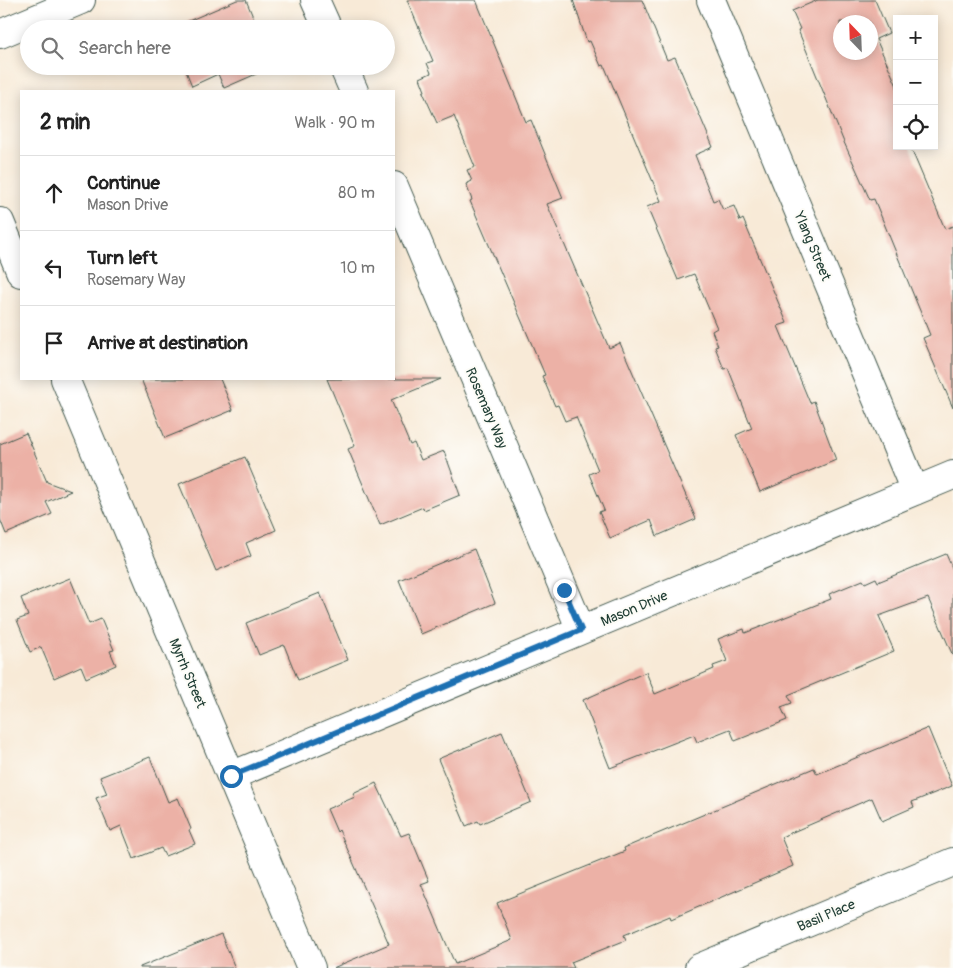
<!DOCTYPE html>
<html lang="en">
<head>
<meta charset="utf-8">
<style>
  body { margin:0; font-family:Pangolin,sans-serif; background:#f6f6f6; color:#222 }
  .controls { position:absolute; right:15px; top:15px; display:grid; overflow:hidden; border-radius:0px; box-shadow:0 2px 12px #0003 }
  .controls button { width:45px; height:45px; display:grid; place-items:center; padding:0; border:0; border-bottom:1px solid #e0e0e0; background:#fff; color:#222; font:25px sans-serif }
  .compass { position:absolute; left:833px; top:15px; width:45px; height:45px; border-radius:50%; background:#fff; box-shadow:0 2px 12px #0003; rotate:337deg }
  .stop { position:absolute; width:15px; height:15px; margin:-11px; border:4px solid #1f6fb2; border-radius:50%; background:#fff }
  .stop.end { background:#1f6fb2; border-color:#fff; box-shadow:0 1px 5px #0008 }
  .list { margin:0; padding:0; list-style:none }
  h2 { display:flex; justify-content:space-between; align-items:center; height:65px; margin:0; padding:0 20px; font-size:21px }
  h2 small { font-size:16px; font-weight:400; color:#767676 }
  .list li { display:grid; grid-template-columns:32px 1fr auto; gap:15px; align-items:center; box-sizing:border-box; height:75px; padding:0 20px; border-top:1px solid #e0e0e0 }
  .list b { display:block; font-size:19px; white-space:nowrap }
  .list p { margin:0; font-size:16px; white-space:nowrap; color:#767676 }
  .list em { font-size:16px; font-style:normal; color:#767676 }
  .icon { flex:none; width:28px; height:28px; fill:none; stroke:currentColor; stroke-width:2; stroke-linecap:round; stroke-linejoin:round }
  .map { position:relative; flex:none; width:953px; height:968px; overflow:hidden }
  .search { position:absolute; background:#fff; box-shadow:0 2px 12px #0003; left:20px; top:20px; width:375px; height:55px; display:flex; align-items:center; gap:12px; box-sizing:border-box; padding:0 18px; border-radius:28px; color:#767676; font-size:19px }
  .panel { position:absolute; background:#fff; box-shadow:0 2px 12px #0003; left:20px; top:90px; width:375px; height:290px; border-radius:0px }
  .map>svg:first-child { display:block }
  .building { fill:#ecb1a6; fill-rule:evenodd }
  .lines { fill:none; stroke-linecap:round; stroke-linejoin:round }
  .minor-casing { stroke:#40574c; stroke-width:30 }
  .minor { stroke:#fff; stroke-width:28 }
  .route { stroke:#1f6fb2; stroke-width:6 }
  .labels { text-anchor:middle; stroke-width:4; stroke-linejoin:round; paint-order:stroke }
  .street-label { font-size:14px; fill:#1f3d34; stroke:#fdfcf7 }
</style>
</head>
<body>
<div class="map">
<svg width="953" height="968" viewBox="0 0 953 968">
  <rect width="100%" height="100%" fill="#fdfcf7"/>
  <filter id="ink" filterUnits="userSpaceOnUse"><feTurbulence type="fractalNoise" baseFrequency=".02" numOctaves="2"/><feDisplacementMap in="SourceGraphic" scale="10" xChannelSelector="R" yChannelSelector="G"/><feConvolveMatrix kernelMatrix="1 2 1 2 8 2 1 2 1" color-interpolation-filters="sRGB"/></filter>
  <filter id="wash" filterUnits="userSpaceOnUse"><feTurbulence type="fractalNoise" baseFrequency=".0096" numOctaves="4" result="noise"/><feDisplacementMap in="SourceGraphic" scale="20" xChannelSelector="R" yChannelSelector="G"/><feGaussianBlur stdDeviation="1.12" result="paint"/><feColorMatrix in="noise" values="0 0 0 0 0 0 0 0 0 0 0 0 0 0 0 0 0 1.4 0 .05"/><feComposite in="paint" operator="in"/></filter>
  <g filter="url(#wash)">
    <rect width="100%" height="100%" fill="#f8ead7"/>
    <g id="blocks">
      <path class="building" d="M 237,0 L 246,0 L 258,29 L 170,29 Z
        M 407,0 L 476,0 L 526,122 L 531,120 L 563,198 L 547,204 L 609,348 L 620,343 L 696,519 L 657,536 L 651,520 L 610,538 L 599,512 L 604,510 L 589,474 L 598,470 L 576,417 L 565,421 L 558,405 L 555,406 L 542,376 L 545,375 L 470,201 L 472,200 L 466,184 L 472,181 L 467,170 L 475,167 L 454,116 L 437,123 L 423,92 L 425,91 L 420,78 L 431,73 L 427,63 L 433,61 Z
        M 573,0 L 642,0 L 667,60 L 675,57 L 713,147 L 695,155 L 713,201 L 718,199 L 723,210 L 734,206 L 740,221 L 743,219 L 787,323 L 778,326 L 810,403 L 814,401 L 836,460 L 760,492 L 736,435 L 752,428 L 728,368 L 724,369 L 715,347 L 718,346 L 712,331 L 717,328 L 694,274 L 678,280 L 647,207 L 661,201 L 604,65 L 601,66 L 590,41 L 587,42 Z
        M 818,0 L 875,0 L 889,33 L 876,39 L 897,86 L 897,146 L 910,146 L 945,229 L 953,226 L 953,408 L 923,338 L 930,335 L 874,199 L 870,200 L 843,140 L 798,30 L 800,29 L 792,11 ZM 840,22 L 870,22 L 870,52 L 840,52 Z
        M 184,66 L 261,66 L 263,71 L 224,88 L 218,74 L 192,86 Z
        M 141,379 L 220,379 L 233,410 L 165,438 Z
        M 327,379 L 441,379 L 391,400 L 410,445 L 414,443 L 421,460 L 444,451 L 460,495 L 424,510 L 423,507 L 380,525 L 348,449 L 355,446 Z
        M 26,433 L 47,482 L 71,491 L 46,502 L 52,514 L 6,534 L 0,519 L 0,444 Z
        M 245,457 L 276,530 L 246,543 L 251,556 L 216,571 L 179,484 Z
        M 474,549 L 495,603 L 421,634 L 399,580 Z
        M 946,554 L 953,570 L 953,656 L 928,598 L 879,616 L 894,651 L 788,695 L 792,703 L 781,707 L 787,720 L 735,741 L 730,729 L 697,742 L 694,735 L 610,768 L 583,700 L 646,672 L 655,694 L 714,669 L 713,666 L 727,661 L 718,639 L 744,629 L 745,633 L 831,599 L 829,594 L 863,580 L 865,583 L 876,578 L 878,582 Z
        M 70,578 L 89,624 L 101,619 L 114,650 L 110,651 L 116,665 L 86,678 L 81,666 L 54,678 L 41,647 L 30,652 L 17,620 L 28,616 L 21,598 Z
        M 320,593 L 348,660 L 298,680 L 284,645 L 259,655 L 246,623 Z
        M 928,728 L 952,786 L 912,802 L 914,807 L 882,821 L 872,798 L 781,837 L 793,866 L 671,919 L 670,916 L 624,935 L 626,940 L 571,962 L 574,968 L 333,968 L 389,944 L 339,830 L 337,832 L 327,809 L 355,797 L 353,794 L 376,783 L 401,836 L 409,833 L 429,881 L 421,884 L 455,964 L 512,940 L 497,903 L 625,851 L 624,848 L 814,768 L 817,774 Z
        M 502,732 L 531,802 L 480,824 L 478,821 L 466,826 L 438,759 Z
        M 150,757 L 168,802 L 178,798 L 191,829 L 189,830 L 195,844 L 165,856 L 161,848 L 134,859 L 121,826 L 110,831 L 96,798 L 107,794 L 100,777 Z
        M 221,934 L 235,968 L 140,968 L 140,967 Z"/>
    </g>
  </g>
  <g filter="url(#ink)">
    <use href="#blocks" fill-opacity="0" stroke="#40574c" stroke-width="1"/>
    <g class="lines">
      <g class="minor-casing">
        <path id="minor" d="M 315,0 L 328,29
          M 711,0 L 915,491
          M 0,34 L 81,0
          M 343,66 L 354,91
          M 394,186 L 581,630
          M 0,222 L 21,273
          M 65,379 L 311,968
          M 231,776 L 953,475
          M 699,968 L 953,862"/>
      </g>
      <use href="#minor" class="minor"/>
    </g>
  </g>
  <g class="lines" filter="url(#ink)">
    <path class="route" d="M 231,776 L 581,630 L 564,590"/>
  </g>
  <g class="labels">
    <g class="street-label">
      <text transform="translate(813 246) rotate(67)" y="5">Ylang Street</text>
      <text transform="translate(487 408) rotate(67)" y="5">Rosemary Way</text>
      <text transform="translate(634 608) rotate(-23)" y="5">Mason Drive</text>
      <text transform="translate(188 673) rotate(67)" y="5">Myrrh Street</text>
      <text transform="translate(826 915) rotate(-23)" y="5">Basil Place</text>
    </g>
  </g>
</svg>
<div class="controls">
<button>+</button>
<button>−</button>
<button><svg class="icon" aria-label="locate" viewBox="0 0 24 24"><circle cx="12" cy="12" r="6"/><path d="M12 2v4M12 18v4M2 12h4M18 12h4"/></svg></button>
</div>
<svg class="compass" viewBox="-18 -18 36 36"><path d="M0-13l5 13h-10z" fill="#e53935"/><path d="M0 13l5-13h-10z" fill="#767676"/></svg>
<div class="stop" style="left:231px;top:776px"></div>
<div class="stop end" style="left:564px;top:590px"></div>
<div class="search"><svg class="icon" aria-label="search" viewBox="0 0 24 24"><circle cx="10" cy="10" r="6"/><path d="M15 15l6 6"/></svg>Search here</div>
<section class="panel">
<h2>2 min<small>Walk · 90 m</small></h2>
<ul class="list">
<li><svg class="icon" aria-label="ahead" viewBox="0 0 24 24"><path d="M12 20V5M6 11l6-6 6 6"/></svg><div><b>Continue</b><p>Mason Drive</p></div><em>80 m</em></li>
<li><svg class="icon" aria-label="left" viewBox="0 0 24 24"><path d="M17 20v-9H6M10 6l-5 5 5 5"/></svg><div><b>Turn left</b><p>Rosemary Way</p></div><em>10 m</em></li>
<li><svg class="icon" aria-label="arrive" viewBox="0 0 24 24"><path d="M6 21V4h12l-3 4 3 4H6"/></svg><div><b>Arrive at destination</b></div></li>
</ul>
</section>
</div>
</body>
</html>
